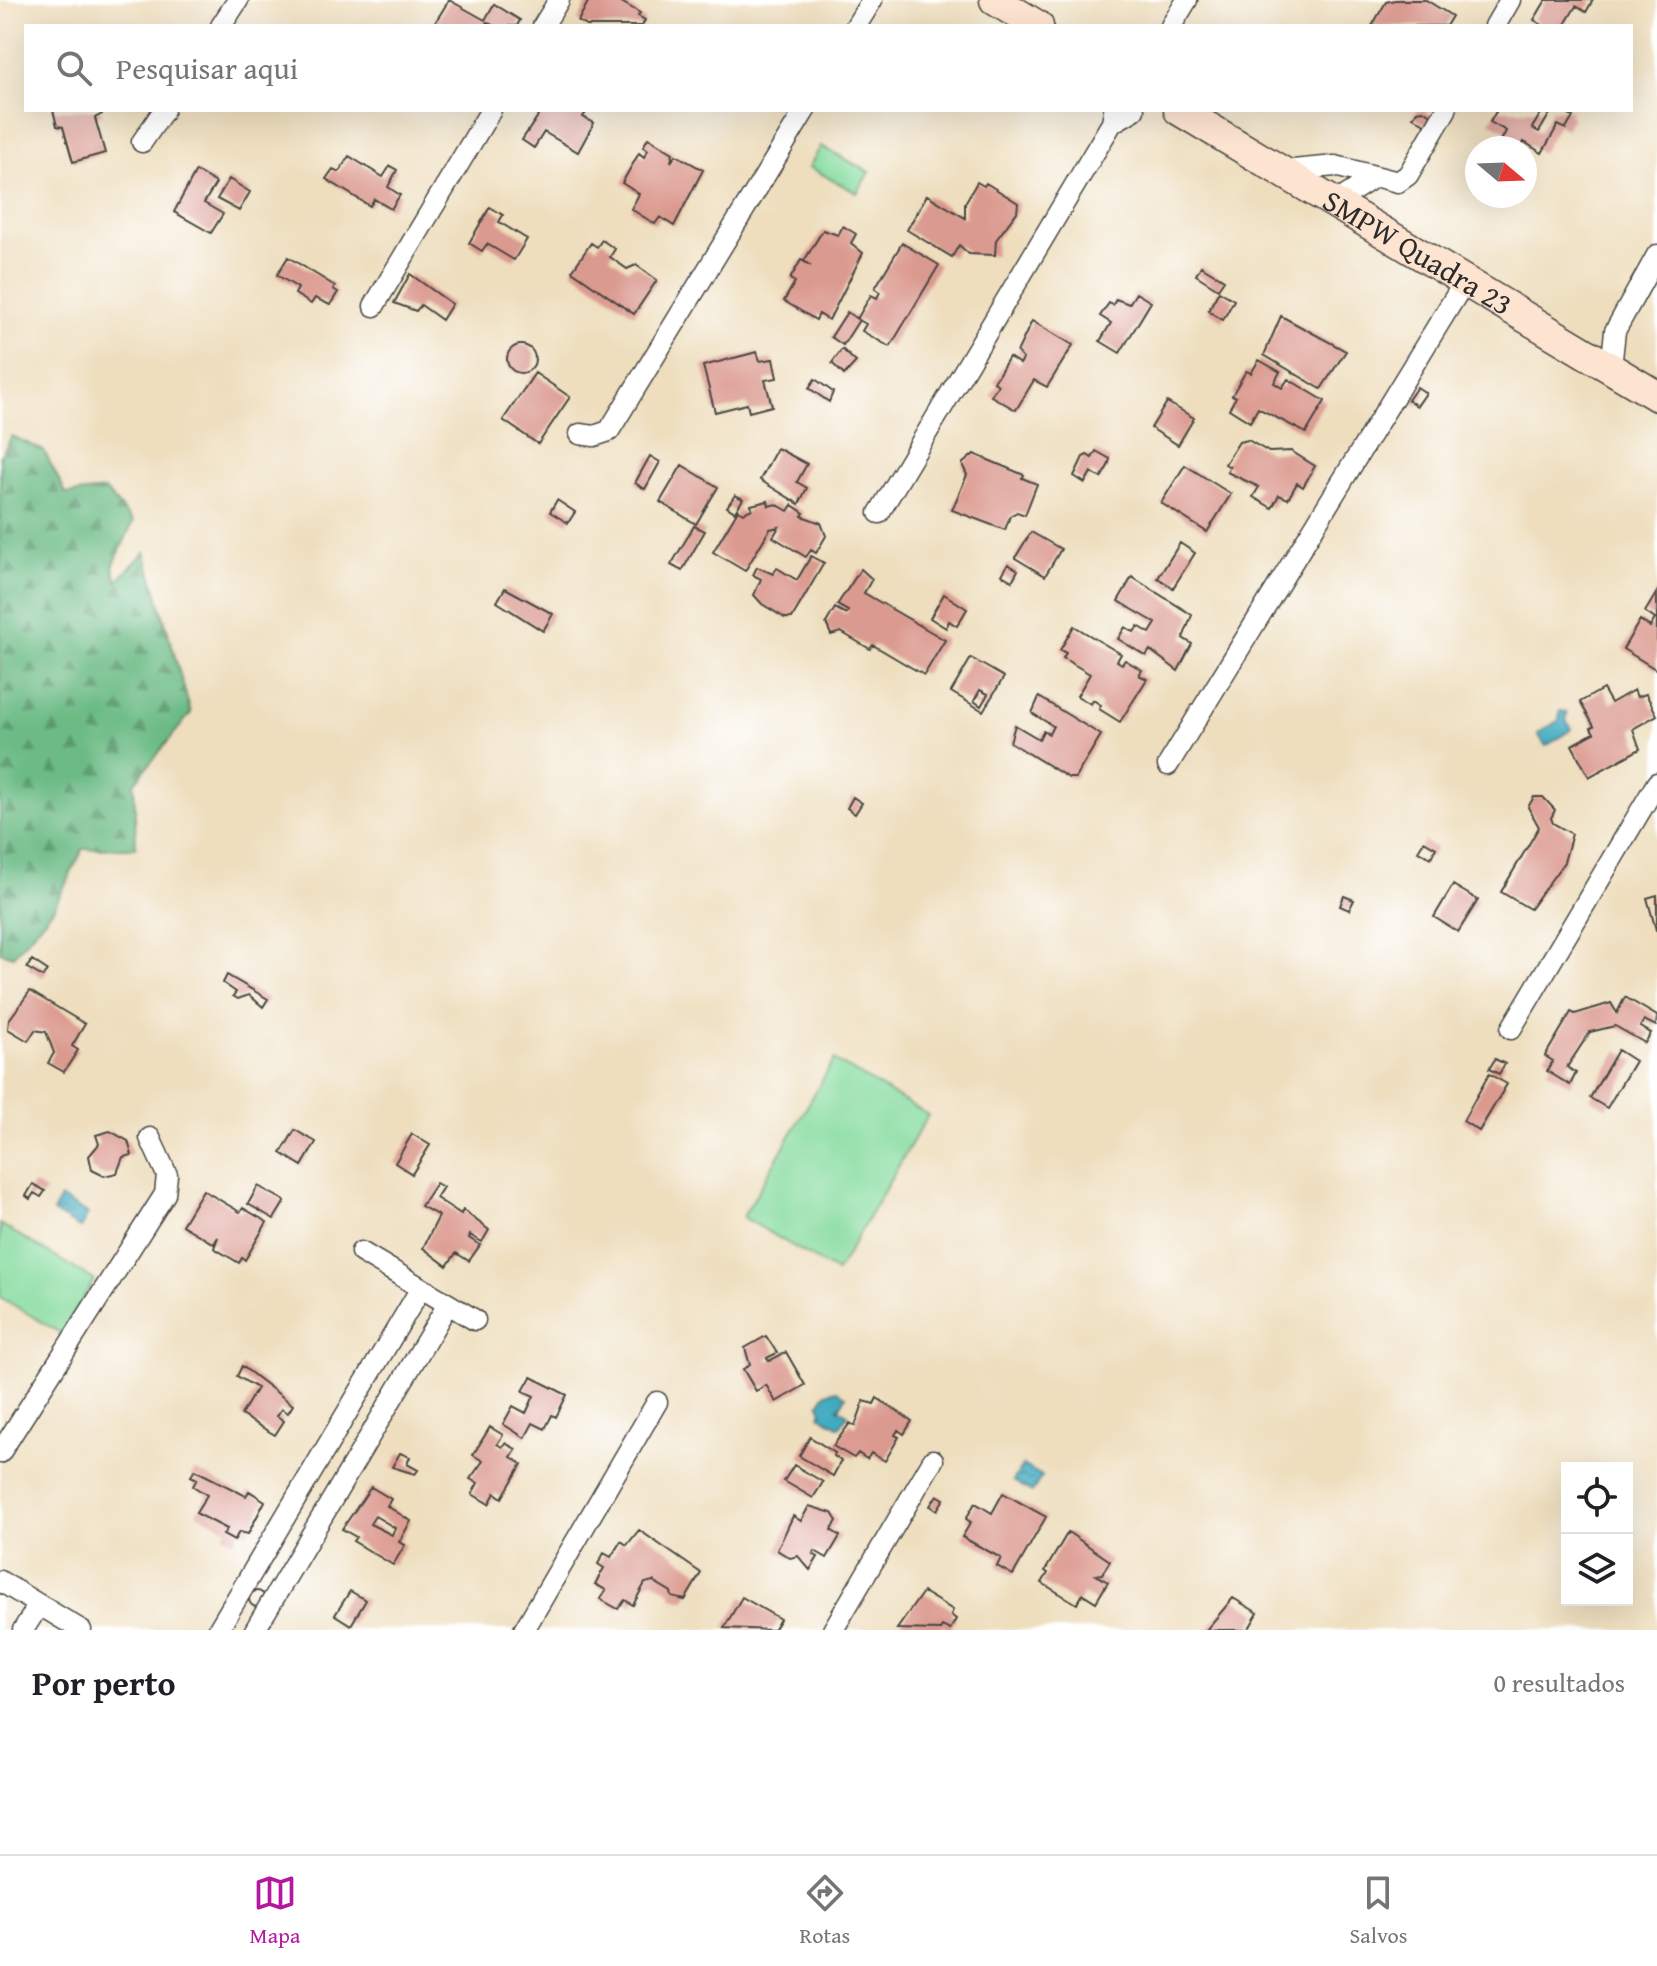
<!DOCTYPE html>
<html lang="pt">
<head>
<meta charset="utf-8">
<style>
  body { margin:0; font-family:"Gentium Book Plus",serif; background:#f6f6f6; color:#202124 }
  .controls { position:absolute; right:24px; bottom:24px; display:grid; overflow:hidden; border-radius:0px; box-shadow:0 8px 32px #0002 }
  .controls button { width:72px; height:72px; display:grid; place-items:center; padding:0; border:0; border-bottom:2px solid #e0e0e0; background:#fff; color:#202124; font:40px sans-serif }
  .compass { position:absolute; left:1465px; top:136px; width:72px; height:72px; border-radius:50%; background:#fff; box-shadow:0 8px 32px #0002; rotate:109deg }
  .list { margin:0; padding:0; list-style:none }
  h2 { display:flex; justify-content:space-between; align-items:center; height:104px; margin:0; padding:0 32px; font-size:34px }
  h2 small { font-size:26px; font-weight:400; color:#757577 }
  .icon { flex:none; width:44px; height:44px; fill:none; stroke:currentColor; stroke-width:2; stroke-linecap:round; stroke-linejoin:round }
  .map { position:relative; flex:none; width:1657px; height:1630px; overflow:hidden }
  .search { position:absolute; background:#fff; box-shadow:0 8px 32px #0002; left:24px; right:24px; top:24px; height:88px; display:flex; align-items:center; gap:20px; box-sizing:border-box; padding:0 28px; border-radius:0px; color:#757577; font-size:30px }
  .sheet { height:224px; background:#fff }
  nav { display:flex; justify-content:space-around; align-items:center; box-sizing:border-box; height:112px; border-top:2px solid #e0e0e0; background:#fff; font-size:22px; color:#757577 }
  nav a { display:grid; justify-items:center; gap:4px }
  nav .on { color:#b5179e }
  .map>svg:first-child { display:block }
  .grass { fill:#85db9e; stroke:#588364; stroke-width:2 }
  .forest { fill:url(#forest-firs); stroke:#4c7358; stroke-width:2 }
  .water { fill:url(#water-ripples); stroke:#366b76; stroke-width:2 }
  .building { fill:#db9a8f; fill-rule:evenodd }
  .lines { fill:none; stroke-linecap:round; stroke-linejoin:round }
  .street-casing { stroke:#484641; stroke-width:23 }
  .secondary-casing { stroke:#484641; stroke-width:33 }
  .street { stroke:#fff; stroke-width:20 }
  .secondary { stroke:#fde4d0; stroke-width:30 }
  .labels { text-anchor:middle; stroke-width:6; stroke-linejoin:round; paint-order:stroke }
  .street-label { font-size:30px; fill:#2b2b2b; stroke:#fff }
</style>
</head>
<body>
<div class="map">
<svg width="1657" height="1630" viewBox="0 0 1657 1630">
  <defs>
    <pattern id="forest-firs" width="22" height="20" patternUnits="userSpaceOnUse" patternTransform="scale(2)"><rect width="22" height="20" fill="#6cbb85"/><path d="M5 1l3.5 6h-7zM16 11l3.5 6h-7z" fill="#59986d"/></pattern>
    <pattern id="water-ripples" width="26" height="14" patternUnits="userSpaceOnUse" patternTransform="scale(2)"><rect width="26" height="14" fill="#41abc0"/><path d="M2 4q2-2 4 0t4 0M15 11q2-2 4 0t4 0" fill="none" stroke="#378b9c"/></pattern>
  </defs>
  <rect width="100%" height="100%" fill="#fff"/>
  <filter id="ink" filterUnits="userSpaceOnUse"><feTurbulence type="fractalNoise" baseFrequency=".0125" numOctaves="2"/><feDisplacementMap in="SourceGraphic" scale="16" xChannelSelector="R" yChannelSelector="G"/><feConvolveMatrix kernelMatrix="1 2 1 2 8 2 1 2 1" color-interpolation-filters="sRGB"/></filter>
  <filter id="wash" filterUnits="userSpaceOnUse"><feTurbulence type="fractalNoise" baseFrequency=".006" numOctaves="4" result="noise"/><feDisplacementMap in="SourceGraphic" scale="32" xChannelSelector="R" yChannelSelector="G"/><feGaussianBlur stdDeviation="1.8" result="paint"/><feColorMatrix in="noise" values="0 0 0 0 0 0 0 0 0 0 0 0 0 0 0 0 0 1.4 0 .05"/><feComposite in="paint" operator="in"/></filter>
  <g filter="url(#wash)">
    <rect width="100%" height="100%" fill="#eedebe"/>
    <path class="grass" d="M 821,146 L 869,172 L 857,193 L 809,167 Z
      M 834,1060 L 928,1115 L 837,1272 L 743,1217 Z
      M 0,1224 L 94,1280 L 62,1334 L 0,1297 Z"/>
    <path class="forest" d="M 12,436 L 44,451 L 66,494 L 105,490 L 133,522 L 113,566 L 117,581 L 145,552 L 191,713 L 134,783 L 136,848 L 83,849 L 53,909 L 13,956 L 0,952 L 0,457 Z"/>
    <path class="water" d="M 1560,711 L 1567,712 L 1566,720 L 1572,729 L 1546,746 L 1538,734 L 1559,720 Z
      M 60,1198 L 88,1214 L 80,1228 L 53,1212 Z
      M 836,1390 L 846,1396 L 839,1409 L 848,1414 L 840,1427 L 819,1415 L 822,1411 L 819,1404 L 826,1393 Z
      M 1023,1465 L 1042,1476 L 1032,1492 L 1013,1481 Z"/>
    <g id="blocks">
      <path class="building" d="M 449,0 L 485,20 L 494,4 L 520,20 L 517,26 L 494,26 L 487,22 L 485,26 L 433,26 Z
        M 589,0 L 618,0 L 640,13 L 638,16 L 645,20 L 642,26 L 587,26 L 578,21 Z
        M 1395,0 L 1426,0 L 1452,16 L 1446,26 L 1372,26 L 1386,2 Z
        M 1546,0 L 1593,0 L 1586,12 L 1576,6 L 1564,26 L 1544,26 L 1534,20 Z
        M 53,110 L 101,110 L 102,114 L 95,118 L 105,153 L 73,162 L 63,127 L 57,126 Z
        M 542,110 L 587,111 L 583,117 L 594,123 L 578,152 L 544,132 L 534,148 L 522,140 Z
        M 1423,110 L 1434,117 L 1428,126 L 1413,117 L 1417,111 Z
        M 1497,110 L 1543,110 L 1532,128 L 1539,132 L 1552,110 L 1572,110 L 1569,115 L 1573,117 L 1566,129 L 1558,125 L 1542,153 L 1524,142 L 1521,148 L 1499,145 L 1506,131 L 1490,122 Z
        M 648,138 L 673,153 L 671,162 L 676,155 L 703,170 L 674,226 L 660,217 L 655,224 L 631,209 L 639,194 L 622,183 L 639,153 L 644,157 L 648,150 L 643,147 Z
        M 349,156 L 383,177 L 390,166 L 397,170 L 388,187 L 400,195 L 391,209 L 374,199 L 370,206 L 326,179 L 333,169 L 339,172 Z
        M 196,171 L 216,183 L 204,203 L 223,214 L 211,233 L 174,212 Z
        M 229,179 L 250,192 L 239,211 L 217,199 Z
        M 977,182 L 984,186 L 986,183 L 1018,203 L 1017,212 L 996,240 L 995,255 L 969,254 L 959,245 L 952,257 L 907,230 L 927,195 L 965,218 L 965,203 Z
        M 490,207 L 503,215 L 499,222 L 527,239 L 514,260 L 487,244 L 482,251 L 469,243 Z
        M 843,226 L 856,234 L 851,243 L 863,253 L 829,320 L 819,314 L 816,320 L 784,301 L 795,282 L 790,279 L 801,260 L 811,266 L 804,261 L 823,230 L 838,235 Z
        M 602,240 L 615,249 L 610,257 L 627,269 L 636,265 L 657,280 L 634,314 L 572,271 L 591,243 L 597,247 Z
        M 902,243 L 939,265 L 890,347 L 862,331 L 866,324 L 859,320 L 843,345 L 831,337 L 847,312 L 857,319 L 871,295 L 877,298 L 880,292 L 875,288 Z
        M 288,257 L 335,286 L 333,289 L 338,292 L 330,305 L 315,298 L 311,304 L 295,294 L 298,288 L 277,275 Z
        M 1201,266 L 1224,280 L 1218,289 L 1196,275 Z
        M 410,274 L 452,304 L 442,320 L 421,305 L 416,311 L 394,303 Z
        M 1219,291 L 1234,300 L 1223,320 L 1208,311 Z
        M 1136,293 L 1151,302 L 1120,353 L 1100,341 L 1111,323 L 1100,316 L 1109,303 L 1113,305 L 1116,299 L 1129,304 Z
        M 1281,316 L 1346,351 L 1321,389 L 1264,355 Z
        M 1032,321 L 1073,345 L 1047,387 L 1034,380 L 1016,410 L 991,396 L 998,385 L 994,382 L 1009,357 L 1020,364 L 1023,359 L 1017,352 Z
        M507 359a14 14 0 1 1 28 0a14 14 0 1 1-28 0Z
        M 842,349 L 856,362 L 844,375 L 832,363 Z
        M 757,352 L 760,361 L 773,359 L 777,378 L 765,380 L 772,406 L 749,412 L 747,404 L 715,412 L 703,366 Z
        M 1259,360 L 1280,372 L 1274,383 L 1282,388 L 1288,379 L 1325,401 L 1306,433 L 1258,408 L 1250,422 L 1229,409 L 1236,397 L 1232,395 L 1246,371 L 1251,373 Z
        M 535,373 L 570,397 L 538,444 L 503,420 Z
        M 815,379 L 833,392 L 829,402 L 809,388 Z
        M 1417,387 L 1426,393 L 1417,406 L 1408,400 Z
        M 1167,402 L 1194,418 L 1178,445 L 1151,428 Z
        M 1248,440 L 1269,452 L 1291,451 L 1315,466 L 1303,487 L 1297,483 L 1288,499 L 1279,495 L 1272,508 L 1253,497 L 1259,487 L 1227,472 L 1230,467 L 1225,464 L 1239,442 Z
        M 777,448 L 807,464 L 797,482 L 807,488 L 799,504 L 760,480 Z
        M 1096,451 L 1110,459 L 1108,466 L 1101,478 L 1091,472 L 1085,483 L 1074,476 L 1083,457 L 1087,455 L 1092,458 Z
        M 974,454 L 1024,475 L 1022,478 L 1037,484 L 1025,515 L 1017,512 L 1010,516 L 1005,530 L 952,510 L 967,475 L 962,464 Z
        M 650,456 L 660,462 L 645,489 L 635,483 Z
        M 682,465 L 718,487 L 696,524 L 660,502 Z
        M 1185,465 L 1231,494 L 1207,532 L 1161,503 Z
        M 735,495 L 743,499 L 735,512 L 727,507 Z
        M 557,500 L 575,512 L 568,523 L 550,512 Z
        M 768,501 L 769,506 L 776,504 L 788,511 L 792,505 L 804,513 L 802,516 L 821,523 L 826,536 L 816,553 L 811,550 L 806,557 L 773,537 L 779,527 L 770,529 L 745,571 L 713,552 L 738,510 L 744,513 L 752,509 L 751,505 Z
        M 694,526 L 705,531 L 682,571 L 671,565 Z
        M 1031,532 L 1061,549 L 1045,576 L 1015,558 Z
        M 1180,543 L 1195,553 L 1173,588 L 1158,578 Z
        M 811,556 L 824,563 L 792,618 L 785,618 L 762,604 L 754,595 L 761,579 L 753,575 L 757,567 L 773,574 L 777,568 L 797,580 Z
        M 1008,564 L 1018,570 L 1012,581 L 1002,575 Z
        M 861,569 L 872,579 L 864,593 L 945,640 L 924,675 L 873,645 L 870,649 L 841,632 L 831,635 L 826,623 L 835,608 L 846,614 L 848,611 L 837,605 Z
        M 1132,577 L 1192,615 L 1183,638 L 1192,644 L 1178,671 L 1150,650 L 1146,656 L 1118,639 L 1125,627 L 1134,632 L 1138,626 L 1150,633 L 1156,623 L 1118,601 Z
        M 505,588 L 553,614 L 543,631 L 497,602 Z
        M 1657,592 L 1657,670 L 1623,649 L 1640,620 L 1650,627 L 1655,619 L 1645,612 Z
        M 944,594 L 967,609 L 957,626 L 949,621 L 946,628 L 930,618 Z
        M 1074,626 L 1121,654 L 1117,661 L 1122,664 L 1125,660 L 1142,670 L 1139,675 L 1147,679 L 1120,722 L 1099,709 L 1101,705 L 1093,700 L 1091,704 L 1077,696 L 1090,674 L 1063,658 L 1066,653 L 1060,650 Z
        M 971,658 L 1004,677 L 983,711 L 951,692 ZM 980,690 L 988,694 L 981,706 L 974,701 Z
        M 1603,689 L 1611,703 L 1634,690 L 1637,697 L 1646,694 L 1657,715 L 1633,729 L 1640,749 L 1589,777 L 1572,745 L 1594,733 L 1591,728 L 1594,726 L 1580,702 Z
        M 1039,697 L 1101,735 L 1075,778 L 1069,778 L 1010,742 L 1015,725 L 1039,739 L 1043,731 L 1049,734 L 1053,726 L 1032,713 Z
        M 853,797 L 862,803 L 855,814 L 847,808 Z
        M 1534,797 L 1543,797 L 1555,810 L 1551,818 L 1553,823 L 1572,834 L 1564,862 L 1530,909 L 1501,892 L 1539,827 L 1528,807 Z
        M 1424,841 L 1436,848 L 1431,858 L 1418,851 Z
        M 1453,885 L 1478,900 L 1458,932 L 1434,917 Z
        M 1657,895 L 1657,930 L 1656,930 L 1647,898 Z
        M 1344,896 L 1354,900 L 1349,910 L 1340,906 Z
        M 32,960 L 47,970 L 43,977 L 27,968 Z
        M 227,975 L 268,999 L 263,1007 L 249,995 L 238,999 L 233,996 L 236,992 L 223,983 Z
        M 30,991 L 85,1024 L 72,1046 L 78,1050 L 64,1072 L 48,1063 L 54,1053 L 46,1032 L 35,1030 L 28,1041 L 8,1029 L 9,1020 Z
        M 1625,997 L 1657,1016 L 1656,1026 L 1644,1020 L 1640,1027 L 1651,1033 L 1645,1043 L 1615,1026 L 1590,1032 L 1567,1067 L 1576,1073 L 1570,1085 L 1547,1071 L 1553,1061 L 1545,1056 L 1571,1012 L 1575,1014 L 1611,1003 L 1617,1013 Z
        M 1618,1050 L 1635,1061 L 1607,1108 L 1590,1098 Z
        M 1495,1059 L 1505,1064 L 1499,1074 L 1489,1069 Z
        M 1489,1074 L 1507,1084 L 1479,1131 L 1463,1121 Z
        M 295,1130 L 316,1142 L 302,1166 L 281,1153 Z
        M 110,1131 L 128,1141 L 132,1155 L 123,1157 L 117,1173 L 104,1176 L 92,1170 L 89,1156 L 99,1144 L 96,1135 Z
        M 412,1134 L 430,1145 L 412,1174 L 395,1163 Z
        M 436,1183 L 443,1187 L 436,1198 L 461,1214 L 463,1210 L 489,1230 L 482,1242 L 470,1235 L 469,1238 L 480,1245 L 469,1261 L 456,1253 L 447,1266 L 423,1248 L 439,1216 L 421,1206 Z
        M 33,1184 L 45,1191 L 41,1197 L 34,1193 L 30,1199 L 26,1196 Z
        M 258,1186 L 285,1201 L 274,1219 L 248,1204 Z
        M 203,1190 L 240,1212 L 243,1208 L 267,1222 L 245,1260 L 242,1258 L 239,1263 L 214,1248 L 218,1237 L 214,1244 L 182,1225 Z
        M 766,1336 L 777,1353 L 767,1358 L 769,1361 L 786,1352 L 805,1385 L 776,1402 L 766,1385 L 756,1391 L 743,1369 L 750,1365 L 745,1348 Z
        M 242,1366 L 293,1405 L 288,1413 L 281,1409 L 277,1416 L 284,1421 L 275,1435 L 241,1415 L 257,1388 L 237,1376 Z
        M 531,1377 L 567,1395 L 556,1417 L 552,1415 L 545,1429 L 533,1423 L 525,1438 L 503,1424 L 513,1406 L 526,1413 L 534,1396 L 523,1391 Z
        M 877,1398 L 912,1421 L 904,1434 L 898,1430 L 895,1435 L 899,1437 L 885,1461 L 871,1453 L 867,1459 L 858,1453 L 854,1458 L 833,1446 L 850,1423 L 855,1426 L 864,1401 L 874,1404 Z
        M 490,1427 L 503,1435 L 497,1444 L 502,1447 L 505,1443 L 516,1449 L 511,1457 L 522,1464 L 502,1498 L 495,1493 L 489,1504 L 472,1494 L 478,1483 L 470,1479 L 483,1461 L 473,1455 Z
        M 810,1437 L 835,1453 L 834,1456 L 841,1461 L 833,1476 L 799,1456 Z
        M 400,1453 L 410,1457 L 407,1464 L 418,1470 L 415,1474 L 392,1467 Z
        M 794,1465 L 823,1482 L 813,1498 L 784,1481 Z
        M 195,1470 L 246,1496 L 249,1491 L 265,1501 L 248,1534 L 239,1532 L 234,1541 L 223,1535 L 227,1529 L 196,1513 L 207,1495 L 193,1486 L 197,1479 L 191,1476 Z
        M 371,1487 L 391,1499 L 387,1506 L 411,1521 L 399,1542 L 405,1545 L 393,1565 L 353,1541 L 356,1537 L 342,1529 ZM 375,1516 L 395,1528 L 392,1535 L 370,1524 Z
        M 1003,1493 L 1046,1517 L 1013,1575 L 997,1566 L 1001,1558 L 962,1537 L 971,1522 L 966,1519 L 975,1503 L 992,1513 Z
        M 937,1495 L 944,1499 L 937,1510 L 930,1506 Z
        M 809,1506 L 832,1513 L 837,1521 L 831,1530 L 840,1536 L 827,1558 L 815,1551 L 813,1554 L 818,1557 L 810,1570 L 798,1556 L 790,1558 L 777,1550 L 793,1516 L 801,1521 Z
        M 639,1530 L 701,1573 L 685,1600 L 672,1597 L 671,1592 L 653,1581 L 645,1583 L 633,1605 L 625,1600 L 618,1609 L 600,1599 L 606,1590 L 595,1584 L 604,1568 L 598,1564 L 604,1553 L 611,1557 L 621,1541 L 627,1545 Z
        M 1068,1532 L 1110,1561 L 1102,1574 L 1096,1575 L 1108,1582 L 1096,1602 L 1083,1594 L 1077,1604 L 1042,1583 L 1048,1573 L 1045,1571 Z
        M249 1599a8 8 0 1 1 16 0a8 8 0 1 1-16 0Z
        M 350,1591 L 366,1600 L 351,1625 L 335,1615 Z
        M 923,1592 L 953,1610 L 951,1615 L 956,1619 L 950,1630 L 942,1626 L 940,1630 L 897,1629 Z
        M 742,1597 L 780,1619 L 773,1630 L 724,1628 Z
        M 1233,1598 L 1258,1613 L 1248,1630 L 1206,1630 Z"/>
    </g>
  </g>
  <g filter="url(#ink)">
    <use href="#blocks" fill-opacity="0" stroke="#484641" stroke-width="2"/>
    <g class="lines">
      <g class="street-casing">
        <path id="street" d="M 221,26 L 238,0
          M 543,26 L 559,0
          M 856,26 L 872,0
          M 1171,26 L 1187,0
          M 1495,26 L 1510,0
          M 1112,123 L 1134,110
          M 142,142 L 164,110
          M 1282,171 L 1335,166 L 1398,182 L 1408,175 L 1446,110
          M 1335,203 L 1373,178
          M 374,306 L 491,110
          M 1611,368 L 1615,331 L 1657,255
          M 580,434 L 594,436 L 609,431 L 805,110
          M 879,513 L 1112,123 L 1114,110
          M 1168,765 L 1465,281
          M 1511,1029 L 1657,783
          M 361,1252 L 475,1320
          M 0,1453 L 165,1194 L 167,1175 L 150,1138
          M 0,1581 L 81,1630
          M 23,1630 L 39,1605
          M 218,1630 L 421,1288
          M 255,1630 L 448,1304
          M 524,1630 L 657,1402
          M 833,1630 L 933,1460"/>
      </g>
      <g class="secondary-casing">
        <g id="secondary">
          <path d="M 995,0 L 1038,26"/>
          <path id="s1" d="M 1179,110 L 1657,396"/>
        </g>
      </g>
      <use href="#street" class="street"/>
      <use href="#secondary" class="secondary"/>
    </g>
  </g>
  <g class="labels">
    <g class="street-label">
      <text dy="10" stroke="none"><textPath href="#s1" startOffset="278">SMPW Quadra 23</textPath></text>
    </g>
  </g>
</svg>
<div class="controls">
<button><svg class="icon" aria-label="locate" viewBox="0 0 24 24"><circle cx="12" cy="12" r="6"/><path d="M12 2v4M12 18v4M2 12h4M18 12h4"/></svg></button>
<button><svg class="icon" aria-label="layers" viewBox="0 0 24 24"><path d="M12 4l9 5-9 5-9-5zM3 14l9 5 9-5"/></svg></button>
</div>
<svg class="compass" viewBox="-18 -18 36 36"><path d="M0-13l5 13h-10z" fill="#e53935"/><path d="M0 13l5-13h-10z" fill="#757577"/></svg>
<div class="search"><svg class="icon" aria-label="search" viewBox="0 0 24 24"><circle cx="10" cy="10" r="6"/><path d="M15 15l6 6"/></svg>Pesquisar aqui</div>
</div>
<section class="sheet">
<h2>Por perto<small>0 resultados</small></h2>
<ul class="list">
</ul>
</section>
<nav>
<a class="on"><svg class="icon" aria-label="map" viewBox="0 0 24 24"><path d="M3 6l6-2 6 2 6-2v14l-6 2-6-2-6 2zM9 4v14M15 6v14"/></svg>Mapa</a>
<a><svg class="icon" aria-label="directions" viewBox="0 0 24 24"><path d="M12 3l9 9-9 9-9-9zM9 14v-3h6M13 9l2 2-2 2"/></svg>Rotas</a>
<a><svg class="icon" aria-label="saved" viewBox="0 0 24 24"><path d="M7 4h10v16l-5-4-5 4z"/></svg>Salvos</a>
</nav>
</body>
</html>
